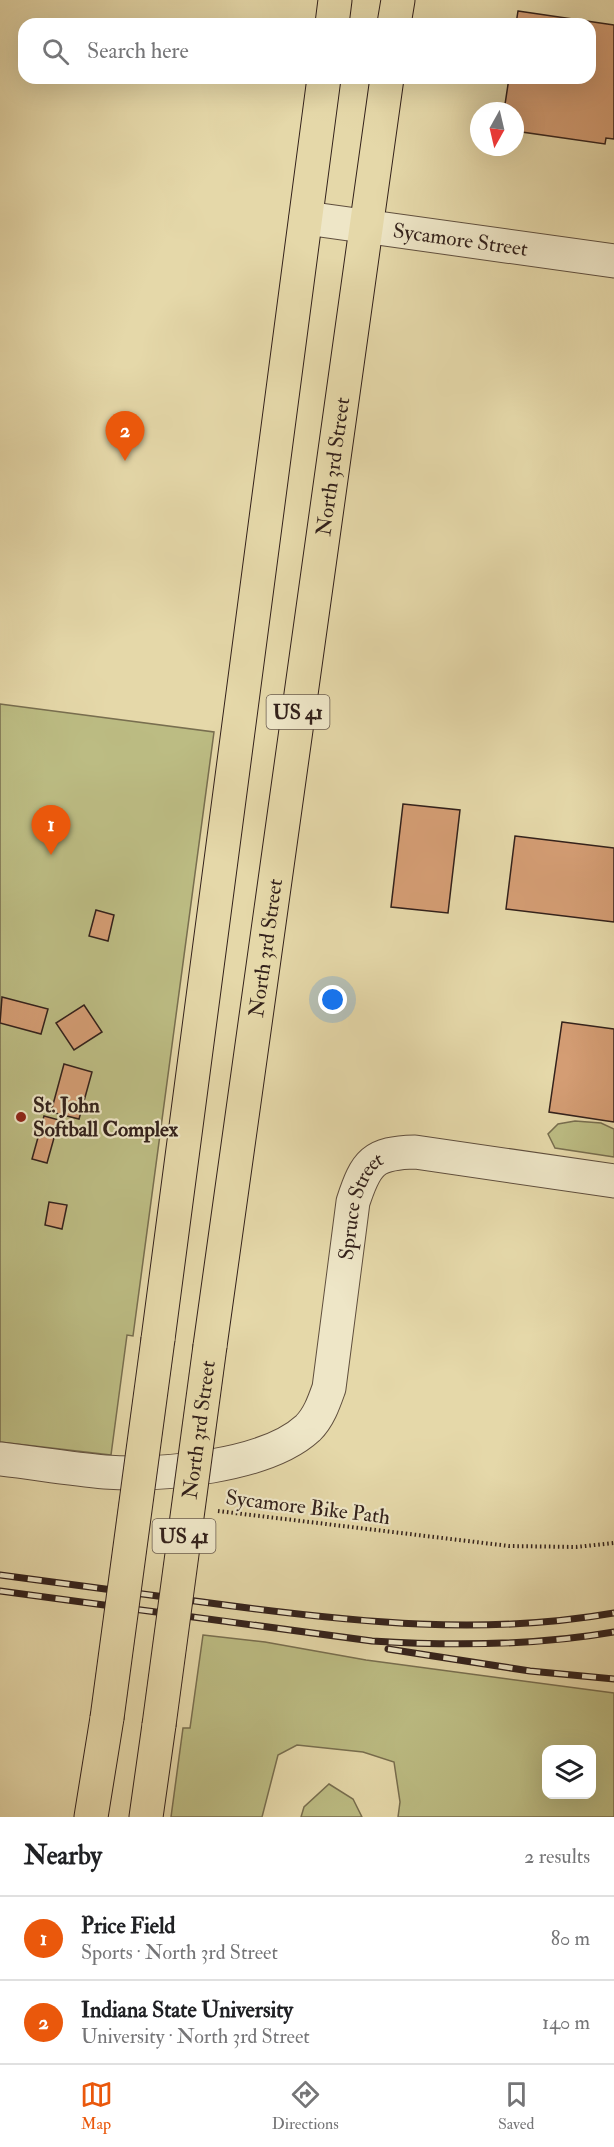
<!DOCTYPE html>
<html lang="en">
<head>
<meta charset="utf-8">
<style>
  body { margin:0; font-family:"IM FELL Double Pica",serif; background:#f2f2f2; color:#202124 }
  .controls { position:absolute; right:18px; bottom:18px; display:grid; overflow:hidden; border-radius:12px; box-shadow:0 6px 24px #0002 }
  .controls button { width:54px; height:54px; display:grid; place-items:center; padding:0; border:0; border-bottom:2px solid #e0e0e0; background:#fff; color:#202124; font:30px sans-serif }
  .compass { position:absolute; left:470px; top:102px; width:54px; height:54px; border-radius:50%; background:#fff; box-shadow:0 6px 24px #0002; rotate:188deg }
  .you { position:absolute; left:333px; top:1000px; width:21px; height:21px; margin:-15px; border:4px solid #fff; border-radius:50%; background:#1a73e8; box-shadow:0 0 0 9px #1a73e833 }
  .badge { display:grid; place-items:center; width:39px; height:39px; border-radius:50%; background:#ea580c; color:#fff; font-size:20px; font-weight:700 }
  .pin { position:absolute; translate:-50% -50px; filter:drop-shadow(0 2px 3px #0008) }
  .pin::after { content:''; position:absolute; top:32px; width:21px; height:18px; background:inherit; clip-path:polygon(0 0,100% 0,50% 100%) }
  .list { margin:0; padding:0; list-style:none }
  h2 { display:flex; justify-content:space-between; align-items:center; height:78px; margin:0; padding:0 24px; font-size:26px }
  h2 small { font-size:20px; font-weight:400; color:#757577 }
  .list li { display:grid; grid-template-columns:39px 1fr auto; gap:18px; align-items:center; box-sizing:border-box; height:84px; padding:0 24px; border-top:2px solid #e0e0e0 }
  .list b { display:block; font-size:22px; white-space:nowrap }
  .list p { margin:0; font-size:20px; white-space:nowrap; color:#757577 }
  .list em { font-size:20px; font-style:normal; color:#757577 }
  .icon { flex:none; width:33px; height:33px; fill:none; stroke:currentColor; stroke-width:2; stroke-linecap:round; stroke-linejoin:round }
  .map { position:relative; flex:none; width:614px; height:1817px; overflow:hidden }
  .search { position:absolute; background:#fff; box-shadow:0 6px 24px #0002; left:18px; right:18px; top:18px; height:66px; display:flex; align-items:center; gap:15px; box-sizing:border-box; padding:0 21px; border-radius:18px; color:#757577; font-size:22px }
  .sheet { height:246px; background:#fff }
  nav { display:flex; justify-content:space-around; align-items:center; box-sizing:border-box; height:84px; border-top:2px solid #e0e0e0; background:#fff; font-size:16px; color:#757577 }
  nav a { display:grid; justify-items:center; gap:3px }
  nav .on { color:#ea580c }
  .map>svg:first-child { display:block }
  .green { fill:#bcbc83; stroke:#786e4f; stroke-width:1.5; fill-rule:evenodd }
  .building { fill:#d49d74; stroke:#33211b; stroke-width:1.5 }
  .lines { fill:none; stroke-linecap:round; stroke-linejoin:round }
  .minor-casing { stroke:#604f3e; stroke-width:35 }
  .highway-casing { stroke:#33211b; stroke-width:35 }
  .path { stroke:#33211b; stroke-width:4; stroke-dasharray:1.5 3; stroke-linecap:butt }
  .minor { stroke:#eee6c7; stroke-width:33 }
  .highway { stroke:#e5d8a9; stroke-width:33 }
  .rail-casing { stroke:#33211b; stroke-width:7 }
  .rail { stroke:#eee6c7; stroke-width:4.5; stroke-dasharray:14; stroke-linecap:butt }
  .highway-bridge-casing { stroke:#33211b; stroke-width:35; stroke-linecap:butt }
  .highway-bridge { stroke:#e5d8a9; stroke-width:33 }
  .poi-dot { fill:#8f2418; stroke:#eee6c7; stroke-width:2 }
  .labels { text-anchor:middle; stroke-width:4.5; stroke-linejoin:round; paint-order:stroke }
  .shield { fill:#eee6c7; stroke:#6b5c4f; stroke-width:1.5 }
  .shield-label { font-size:20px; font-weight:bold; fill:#33211b }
  .street-label { font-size:21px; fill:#33211b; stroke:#eee6c7 }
  .poi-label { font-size:21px; font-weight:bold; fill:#33211b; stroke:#eee6c7; text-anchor:start }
</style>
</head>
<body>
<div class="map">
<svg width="614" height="1817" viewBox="0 0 614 1817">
  <rect width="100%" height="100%" fill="#e5d8a9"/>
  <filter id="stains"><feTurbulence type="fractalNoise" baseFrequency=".00333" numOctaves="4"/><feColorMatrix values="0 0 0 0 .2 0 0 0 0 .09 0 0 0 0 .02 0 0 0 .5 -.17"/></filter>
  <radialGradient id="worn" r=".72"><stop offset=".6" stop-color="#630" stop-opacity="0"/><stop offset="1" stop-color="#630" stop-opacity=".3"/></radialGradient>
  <path class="green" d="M 0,704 L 214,732 L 133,1336 L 127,1335 L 111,1455 L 0,1442 Z
    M 575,1121 L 601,1123 L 614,1129 L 614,1157 L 555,1148 L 548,1134 L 558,1124 Z
    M 203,1635 L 265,1642 L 366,1660 L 614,1693 L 614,1817 L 398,1817 L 400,1802 L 394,1762 L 363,1752 L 297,1745 L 278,1755 L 262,1817 L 171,1817 L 183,1728 L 190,1728 ZM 546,1750 L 592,1750 L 592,1794 L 546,1794 Z
    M 329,1784 L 353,1799 L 362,1817 L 301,1817 L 304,1807 Z"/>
  <path class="building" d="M 518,11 L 614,25 L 614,139 L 606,138 L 605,144 L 515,131 L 515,111 L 504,111 L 509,78 L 590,78 L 590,24 L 516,24 Z
    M 403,804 L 460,810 L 448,913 L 391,907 Z
    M 515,836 L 614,848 L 614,922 L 506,909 Z
    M 96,910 L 114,915 L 108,941 L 89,936 Z
    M 2,997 L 48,1009 L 41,1034 L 0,1023 Z
    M 84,1005 L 102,1032 L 74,1050 L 56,1023 Z
    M 562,1022 L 614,1029 L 614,1122 L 549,1112 Z
    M 64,1064 L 92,1072 L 79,1119 L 51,1112 Z
    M 44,1116 L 59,1120 L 47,1163 L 32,1159 Z
    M 49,1202 L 67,1205 L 62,1229 L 45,1225 Z"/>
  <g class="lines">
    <g class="minor-casing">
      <g id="minor">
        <path id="s1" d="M 306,218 L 614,261"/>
        <path id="s2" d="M 0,1459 C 35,1463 70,1469 105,1472 C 160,1476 266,1467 308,1428 C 319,1417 324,1402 329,1388 L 353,1202 C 366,1162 373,1153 415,1152 L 614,1181"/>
      </g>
    </g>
    <g class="highway-casing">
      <g id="highway">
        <path d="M 332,24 L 335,0"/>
        <path d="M 394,24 L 398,0"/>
        <path d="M 158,1339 L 324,78"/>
        <path id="s3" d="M 210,1346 L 387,78"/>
        <path d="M 91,1817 L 107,1718"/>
        <path d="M 146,1817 L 159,1725"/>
      </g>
    </g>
    <path class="path" d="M 218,1511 L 509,1546 L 576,1547 L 614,1543"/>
    <use href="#minor" class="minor"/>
    <use href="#highway" class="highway"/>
    <g class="rail-casing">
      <path id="rail" d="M 0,1575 C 75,1585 150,1595 225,1605 C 355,1622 484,1636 614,1613
        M 0,1591 L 372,1641 C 453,1646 534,1646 614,1632
        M 388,1649 L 530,1671 L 614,1679"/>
    </g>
    <use href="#rail" class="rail"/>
    <g class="highway-bridge-casing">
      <g id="highway-bridge">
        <path d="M 107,1718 L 158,1339"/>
        <path id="s4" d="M 159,1725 L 210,1346"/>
      </g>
    </g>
    <use href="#highway-bridge" class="highway-bridge"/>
  </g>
  <circle class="poi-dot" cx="21" cy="1117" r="6"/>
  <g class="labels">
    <g class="shield">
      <rect x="266.5" y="695" width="63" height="34" rx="4.5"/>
      <rect x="152.5" y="1519" width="63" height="34" rx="4.5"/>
    </g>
    <g class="shield-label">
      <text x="298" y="719">US 41</text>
      <text x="184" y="1543">US 41</text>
    </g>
    <g class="street-label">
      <text dy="7" stroke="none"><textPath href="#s1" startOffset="156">Sycamore Street</textPath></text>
      <text dy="7" stroke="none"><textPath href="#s3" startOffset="888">North 3rd Street</textPath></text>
      <text dy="7" stroke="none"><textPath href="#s3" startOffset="402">North 3rd Street</textPath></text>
      <text dy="7" stroke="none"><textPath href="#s2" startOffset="549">Spruce Street</textPath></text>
      <text dy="7" stroke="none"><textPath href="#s4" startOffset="298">North 3rd Street</textPath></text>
      <text transform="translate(308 1507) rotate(7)" y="7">Sycamore Bike Path</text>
    </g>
    <g class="poi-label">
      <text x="33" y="1112">St. John<tspan x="33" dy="24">Softball Complex</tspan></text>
    </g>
  </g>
  <rect width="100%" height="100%" filter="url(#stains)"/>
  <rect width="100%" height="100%" fill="url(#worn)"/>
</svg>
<div class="controls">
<button><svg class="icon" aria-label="layers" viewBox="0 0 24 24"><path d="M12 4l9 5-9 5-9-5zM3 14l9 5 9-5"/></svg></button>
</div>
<svg class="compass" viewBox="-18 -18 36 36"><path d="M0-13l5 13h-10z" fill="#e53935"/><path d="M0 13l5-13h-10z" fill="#757577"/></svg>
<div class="you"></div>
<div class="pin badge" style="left:51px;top:855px">1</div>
<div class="pin badge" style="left:125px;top:461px">2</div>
<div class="search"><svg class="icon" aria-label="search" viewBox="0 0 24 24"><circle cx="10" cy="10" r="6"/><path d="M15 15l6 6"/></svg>Search here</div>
</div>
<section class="sheet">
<h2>Nearby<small>2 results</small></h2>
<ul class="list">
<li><span class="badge">1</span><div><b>Price Field</b><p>Sports · North 3rd Street</p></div><em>80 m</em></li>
<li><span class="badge">2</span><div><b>Indiana State University</b><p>University · North 3rd Street</p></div><em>140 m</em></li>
</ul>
</section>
<nav>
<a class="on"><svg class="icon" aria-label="map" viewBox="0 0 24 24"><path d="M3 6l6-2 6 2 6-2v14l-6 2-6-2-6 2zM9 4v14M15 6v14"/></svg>Map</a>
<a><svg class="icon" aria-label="directions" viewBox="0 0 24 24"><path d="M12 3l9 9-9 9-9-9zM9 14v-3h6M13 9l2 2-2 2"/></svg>Directions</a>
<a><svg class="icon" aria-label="saved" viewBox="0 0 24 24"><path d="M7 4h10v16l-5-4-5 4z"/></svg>Saved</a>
</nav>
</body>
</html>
